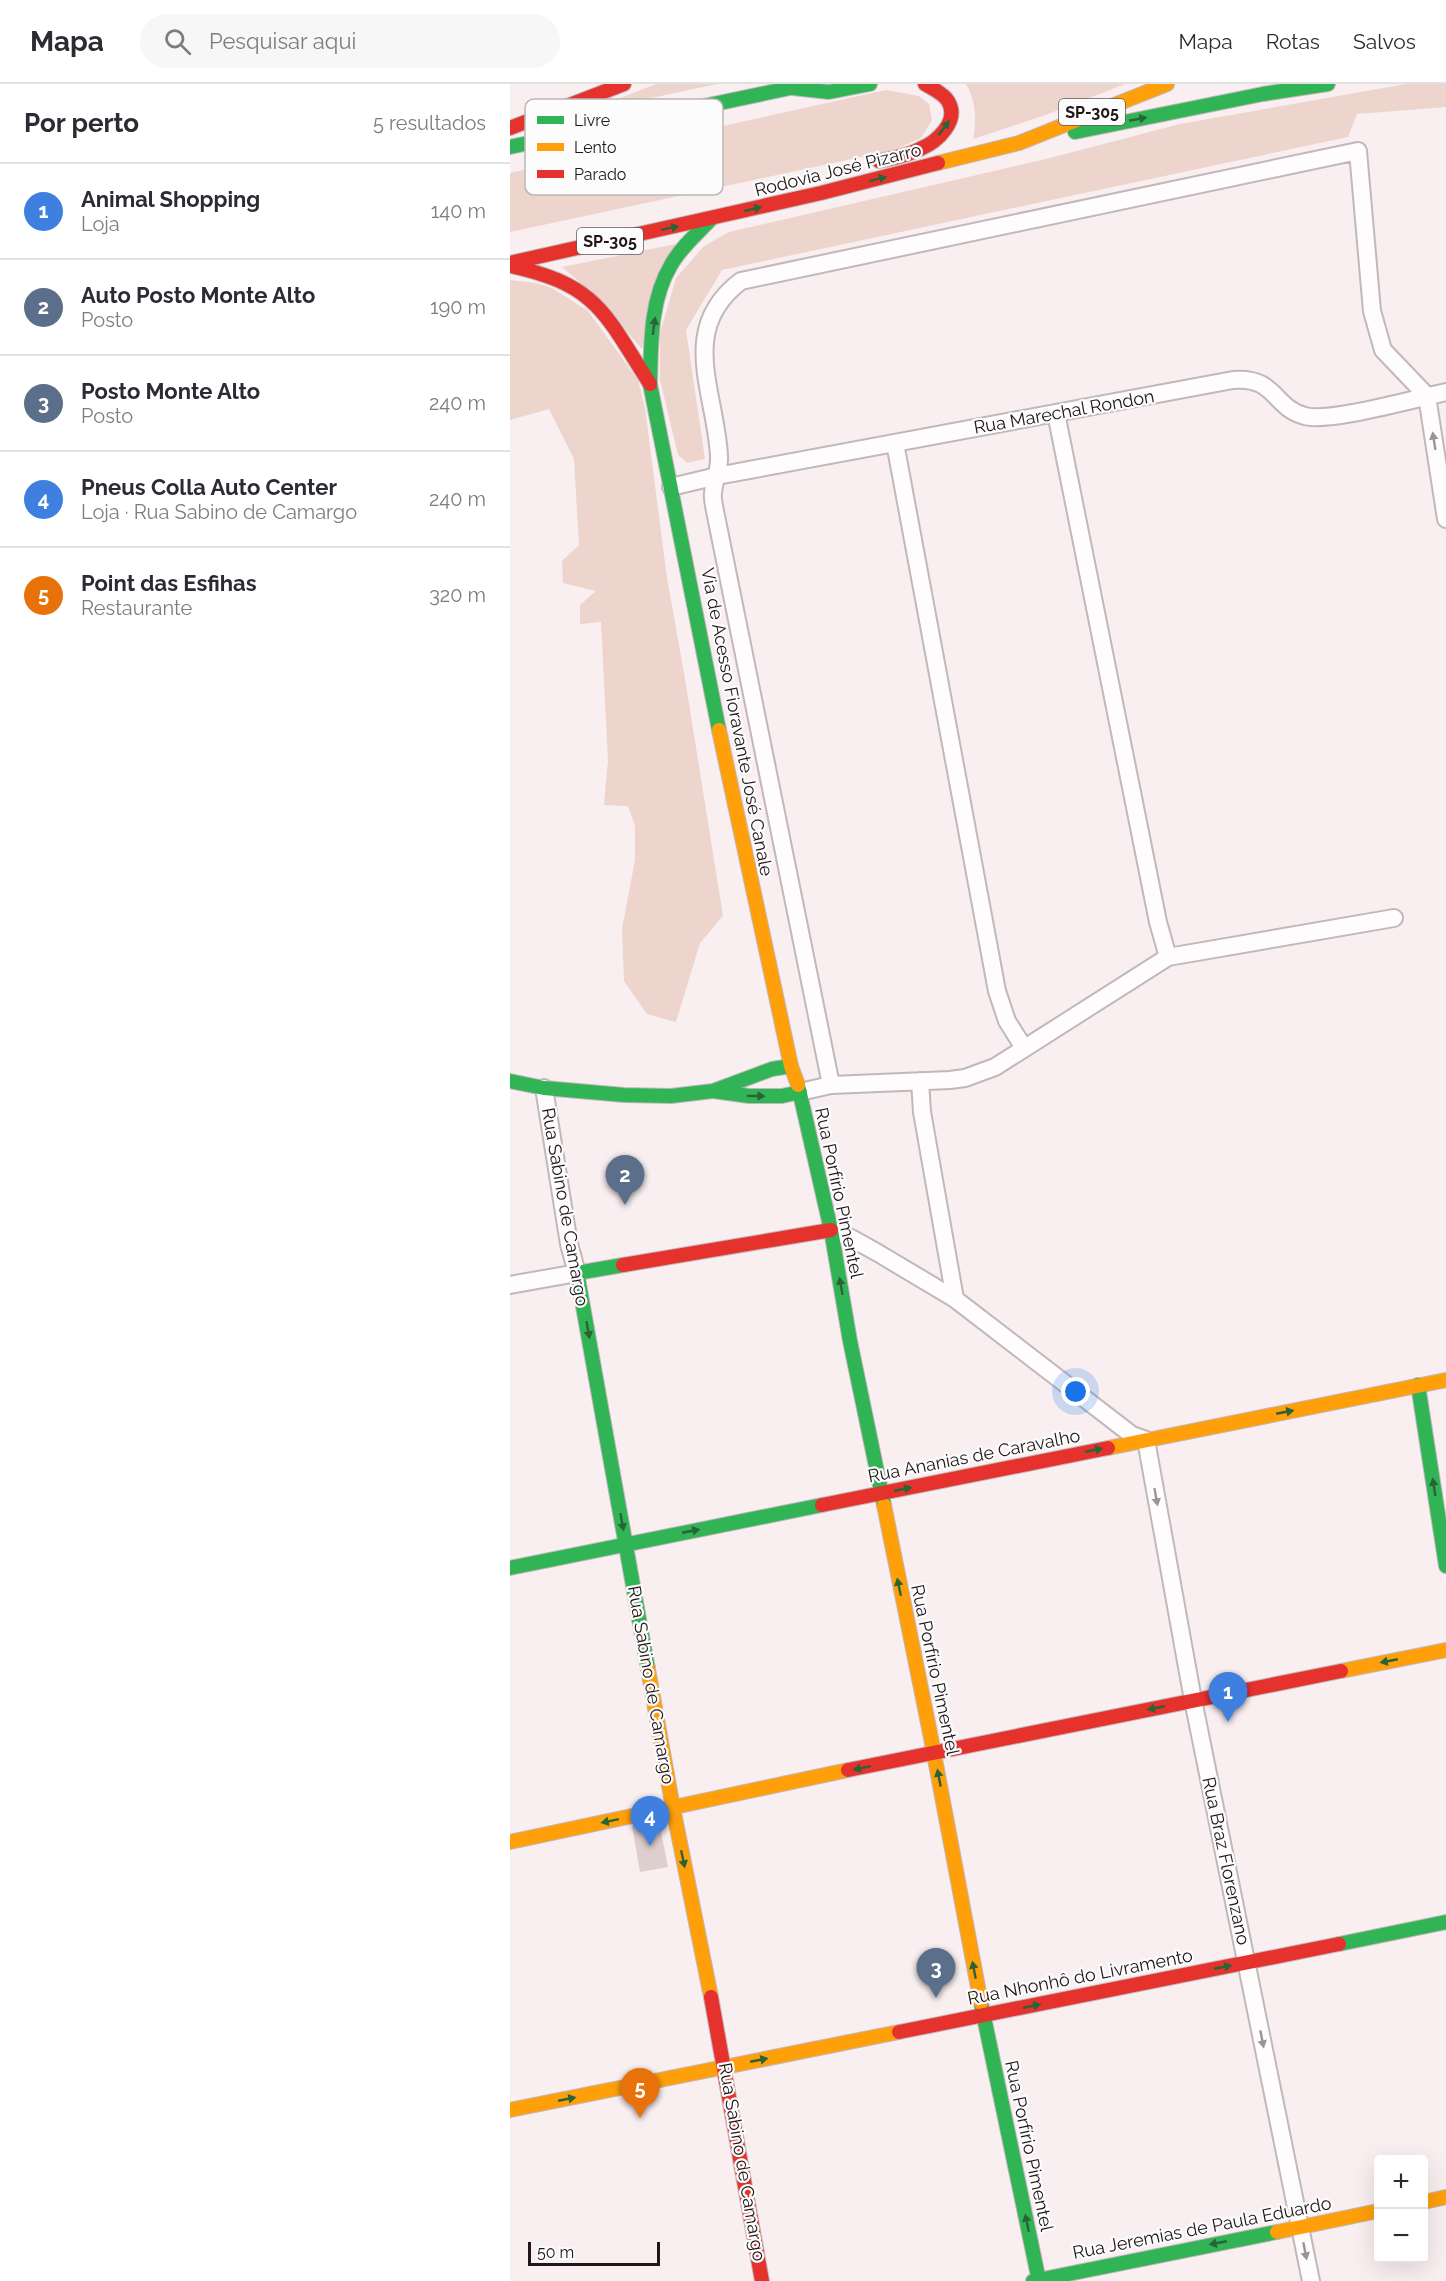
<!DOCTYPE html>
<html lang="pt">
<head>
<meta charset="utf-8">
<style>
  body { margin:0; font-family:Raleway,sans-serif; background:#f7f7f7; color:#2b2b33 }
  .controls { position:absolute; right:18px; bottom:18px; display:grid; overflow:hidden; border-radius:6px; box-shadow:0 6px 24px #0002 }
  .controls button { width:54px; height:54px; display:grid; place-items:center; padding:0; border:0; border-bottom:2px solid #e1e1e2; background:#fff; color:#2b2b33; font:30px sans-serif }
  .scale { position:absolute; left:18px; bottom:15px; width:132px; box-sizing:border-box; padding-left:6px; border:3px solid #201517; border-top:0; font-size:16px; line-height:21px; white-space:nowrap; color:#201517; -webkit-text-stroke:4px #fcfcfc; paint-order:stroke }
  .you { position:absolute; left:566px; top:1308px; width:21px; height:21px; margin:-15px; border:4px solid #fff; border-radius:50%; background:#1a73e8; box-shadow:0 0 0 9px #1a73e833 }
  .badge { display:grid; place-items:center; width:39px; height:39px; border-radius:50%; background:#b45309; color:#fff; font-size:20px; font-weight:700 }
  .pin { position:absolute; translate:-50% -50px; filter:drop-shadow(0 2px 3px #0008) }
  .pin::after { content:''; position:absolute; top:32px; width:21px; height:18px; background:inherit; clip-path:polygon(0 0,100% 0,50% 100%) }
  .list { margin:0; padding:0; list-style:none }
  h2 { display:flex; justify-content:space-between; align-items:center; height:78px; margin:0; padding:0 24px; font-size:26px }
  h2 small { font-size:20px; font-weight:400; color:#7c7c81 }
  .list li { display:grid; grid-template-columns:39px 1fr auto; gap:18px; align-items:center; box-sizing:border-box; height:96px; padding:0 24px; border-top:2px solid #e1e1e2 }
  .list b { display:block; font-size:22px; white-space:nowrap }
  .list p { margin:0; font-size:20px; white-space:nowrap; color:#7c7c81 }
  .list em { font-size:20px; font-style:normal; color:#7c7c81 }
  .icon { flex:none; width:33px; height:33px; fill:none; stroke:currentColor; stroke-width:2; stroke-linecap:round; stroke-linejoin:round }
  .map { position:relative; flex:none; width:936px; height:2197px; overflow:hidden }
  header { display:flex; align-items:center; gap:36px; box-sizing:border-box; height:84px; padding:0 30px; background:#fff; border-bottom:2px solid #e1e1e2 }
  header strong { font-size:28px }
  nav { display:flex; gap:33px; margin-inline-start:auto; font-size:21px }
  .search { width:420px; height:54px; background:#f7f7f7; display:flex; align-items:center; gap:15px; box-sizing:border-box; padding:0 21px; border-radius:33px; color:#7c7c81; font-size:22px }
  main { display:flex }
  aside { flex:1; background:#fff }
  .map>svg:first-child { display:block }
  .green { fill:#edd4cc }
  .building { fill:#dececd }
  .lines { fill:none; stroke-linecap:round; stroke-linejoin:round }
  .street-casing { stroke:#c2b8ba; stroke-width:20 }
  .fast-casing { stroke:#c2b8ba; stroke-width:16 }
  .slow-casing { stroke:#c2b8ba; stroke-width:16 }
  .jam-casing { stroke:#c2b8ba; stroke-width:16 }
  .street { stroke:#fefcfd; stroke-width:16 }
  .fast { stroke:#30b455; stroke-width:14 }
  .slow { stroke:#ff9f0a; stroke-width:14 }
  .jam { stroke:#e5322d; stroke-width:14 }
  .oneway { fill:#286436 }
  .oneway2 { fill:#9a9496 }
  .labels { text-anchor:middle; stroke-width:4.5; stroke-linejoin:round; paint-order:stroke }
  .shield { fill:#fcfcfc; stroke:#625a5c; stroke-width:1.5 }
  .shield-label { font-size:16px; font-weight:bold; fill:#201517 }
  .street-label { font-size:18px; fill:#201517; stroke:#fcfcfc }
  .key { fill:#fcfcfc; stroke:#bab7b7; stroke-width:1.5 }
  .key-label { font-size:16px; fill:#201517 }
</style>
</head>
<body>
<header>
<strong>Mapa</strong>
<div class="search"><svg class="icon" aria-label="search" viewBox="0 0 24 24"><circle cx="10" cy="10" r="6"/><path d="M15 15l6 6"/></svg>Pesquisar aqui</div>
<nav><a>Mapa</a><a>Rotas</a><a>Salvos</a></nav>
</header>
<main>
<aside>
<h2>Por perto<small>5 resultados</small></h2>
<ul class="list">
<li><span class="badge" style="background:#3f7fe0">1</span><div><b>Animal Shopping</b><p>Loja</p></div><em>140 m</em></li>
<li><span class="badge" style="background:#5c6f8a">2</span><div><b>Auto Posto Monte Alto</b><p>Posto</p></div><em>190 m</em></li>
<li><span class="badge" style="background:#5c6f8a">3</span><div><b>Posto Monte Alto</b><p>Posto</p></div><em>240 m</em></li>
<li><span class="badge" style="background:#3f7fe0">4</span><div><b>Pneus Colla Auto Center</b><p>Loja · Rua Sabino de Camargo</p></div><em>240 m</em></li>
<li><span class="badge" style="background:#e8710a">5</span><div><b>Point das Esfihas</b><p>Restaurante</p></div><em>320 m</em></li>
</ul>
</aside>
<div class="map">
<svg width="936" height="2197" viewBox="0 0 936 2197">
  <rect width="100%" height="100%" fill="#f9eef0"/>
  <path class="green" d="M 146,0 L 208,0 L 74,28 Z
    M 456,0 L 615,0 L 533,32 L 463,55 C 467,35 466,18 456,0 Z
    M 896,0 L 936,0 L 936,23 L 847,30 L 838,53 L 212,186 L 176,246 L 195,375 L 177,379 L 168,371 L 150,296 L 150,249 L 166,194 L 194,162 L 219,148 L 540,74 L 670,40 Z
    M 376,6 L 409,12 L 419,20 L 422,36 L 411,54 L 384,66 L 0,148 L 0,89 Z
    M 166,160 L 132,265 L 87,213 L 52,183 Z
    M 0,196 L 26,199 L 42,204 L 78,227 L 128,296 L 135,324 L 157,494 L 175,595 L 213,832 L 190,859 L 166,938 L 137,930 L 114,897 L 112,845 L 125,776 L 125,742 L 118,722 L 94,721 L 98,677 L 91,538 L 70,540 L 70,521 L 86,507 L 53,499 L 52,477 L 69,461 L 64,375 L 39,325 L 0,336 Z"/>
  <path class="building" d="M 149,1738 L 158,1783 L 130,1788 L 122,1742 Z"/>
  <g class="lines">
    <g class="street-casing">
      <path id="street" d="M 546,329 L 648,838 L 658,873
        M 385,359 L 487,907 L 497,937 L 514,964
        M 161,403 L 207,392 L 723,296 C 766,292 763,324 795,332 C 819,339 907,314 936,308
        M 410,997 L 412,1028 L 445,1215
        M 321,1001 L 205,427 C 204,421 202,414 203,409 C 204,396 210,385 209,372 C 206,309 167,245 231,197 L 848,67 L 862,227 L 873,266 L 917,312 L 936,435
        M 290,1008 L 321,1001 L 440,996 L 455,994 L 485,983 L 658,873 L 884,834
        M 321,1146 L 341,1154 L 368,1169 L 445,1215 L 622,1351 L 636,1356 L 683,1616 L 801,2197
        M 0,1201 L 67,1189 L 59,1160 L 34,1004"/>
    </g>
    <g class="fast-casing">
      <path id="fast" d="M 283,4 L 319,8 L 360,0
        M 565,48 L 753,10 L 818,0
        M 0,63 L 299,0
        M 140,300 L 209,646
        M 140,300 C 141,260 140,216 161,181 C 171,163 187,150 201,135
        M 0,997 L 34,1004 L 114,1011 L 161,1012 L 203,1007 L 239,1012 L 272,1012 L 290,1008
        M 288,1001 L 321,1146 L 340,1257 L 374,1421
        M 203,1007 L 262,985 L 281,982
        M 113,1181 L 67,1189 L 138,1585
        M 908,1301 L 936,1482
        M 0,1484 L 312,1421
        M 829,1860 L 936,1838
        M 471,1919 L 529,2197
        M 523,2197 L 767,2148"/>
    </g>
    <g class="slow-casing">
      <path id="slow" d="M 428,79 L 509,59 L 657,0
        M 209,646 L 281,982 L 288,1001
        M 598,1364 L 936,1296
        M 374,1421 L 421,1654 L 471,1919
        M 138,1585 L 163,1724 L 201,1913
        M 831,1587 L 936,1566
        M 0,1758 L 338,1686
        M 0,2026 L 389,1948
        M 914,2118 L 936,2113
        M 767,2148 L 868,2127"/>
    </g>
    <g class="jam-casing">
      <path id="jam" d="M 0,44 L 114,0
        M 369,77 C 383,74 397,72 410,65 C 427,58 450,37 438,17 C 433,9 423,5 415,0
        M 0,179 L 311,109 L 428,79
        M 1,182 C 88,201 95,230 140,300
        M 113,1181 L 321,1146
        M 312,1421 L 598,1364
        M 338,1686 L 831,1587
        M 201,1913 L 252,2197
        M 389,1948 L 829,1860"/>
    </g>
    <use href="#street" class="street"/>
    <use href="#fast" class="fast"/>
    <use href="#slow" class="slow"/>
    <use href="#jam" class="jam"/>
  </g>
  <defs><path id="oneway-solid" d="M-6-.8H1V-3.2L6.5 0L1 3.2V.8H-6Z" transform="scale(1.5)"/></defs>
  <g class="oneway">
    <use href="#oneway-solid" transform="translate(628 35) rotate(-11)"/>
    <use href="#oneway-solid" transform="translate(434 44) rotate(-54)"/>
    <use href="#oneway-solid" transform="translate(368 95) rotate(-14)"/>
    <use href="#oneway-solid" transform="translate(243 125) rotate(-13)"/>
    <use href="#oneway-solid" transform="translate(160 144) rotate(-12)"/>
    <use href="#oneway-solid" transform="translate(144 242) rotate(-82)"/>
    <use href="#oneway-solid" transform="translate(246 1012) rotate(1)"/>
    <use href="#oneway-solid" transform="translate(331 1202) rotate(-100)"/>
    <use href="#oneway-solid" transform="translate(78 1246) rotate(80)"/>
    <use href="#oneway-solid" transform="translate(775 1328) rotate(-11)"/>
    <use href="#oneway-solid" transform="translate(584 1366) rotate(-11)"/>
    <use href="#oneway-solid" transform="translate(924 1403) rotate(-99)"/>
    <use href="#oneway-solid" transform="translate(393 1405) rotate(-11)"/>
    <use href="#oneway-solid" transform="translate(112 1438) rotate(80)"/>
    <use href="#oneway-solid" transform="translate(181 1447) rotate(-11)"/>
    <use href="#oneway-solid" transform="translate(389 1503) rotate(-102)"/>
    <use href="#oneway-solid" transform="translate(879 1577) rotate(169)"/>
    <use href="#oneway-solid" transform="translate(646 1624) rotate(169)"/>
    <use href="#oneway-solid" transform="translate(352 1684) rotate(168)"/>
    <use href="#oneway-solid" transform="translate(429 1694) rotate(-101)"/>
    <use href="#oneway-solid" transform="translate(100 1737) rotate(168)"/>
    <use href="#oneway-solid" transform="translate(173 1775) rotate(78)"/>
    <use href="#oneway-solid" transform="translate(713 1883) rotate(-11)"/>
    <use href="#oneway-solid" transform="translate(464 1886) rotate(-101)"/>
    <use href="#oneway-solid" transform="translate(522 1922) rotate(-11)"/>
    <use href="#oneway-solid" transform="translate(249 1976) rotate(-11)"/>
    <use href="#oneway-solid" transform="translate(57 2015) rotate(-11)"/>
    <use href="#oneway-solid" transform="translate(517 2139) rotate(-102)"/>
    <use href="#oneway-solid" transform="translate(708 2159) rotate(169)"/>
  </g>
  <g class="oneway2">
    <use href="#oneway-solid" transform="translate(924 357) rotate(-99)"/>
    <use href="#oneway-solid" transform="translate(646 1413) rotate(80)"/>
    <use href="#oneway-solid" transform="translate(752 1955) rotate(79)"/>
    <use href="#oneway-solid" transform="translate(795 2167) rotate(79)"/>
  </g>
  <g class="labels">
    <g class="shield">
      <rect x="549" y="15" width="66" height="26" rx="4.5"/>
      <rect x="67" y="144" width="66" height="26" rx="4.5"/>
    </g>
    <g class="shield-label">
      <text x="582" y="34">SP-305</text>
      <text x="100" y="163">SP-305</text>
    </g>
    <g class="street-label">
      <text transform="translate(328 86) rotate(-14)" y="6">Rodovia José Pizarro</text>
      <text transform="translate(554 328) rotate(-10)" y="6">Rua Marechal Rondon</text>
      <text transform="translate(227 638) rotate(79)" y="6">Via de Acesso Fioravante José Canale</text>
      <text transform="translate(329 1109) rotate(78)" y="6">Rua Porfírio Pimentel</text>
      <text transform="translate(55 1123) rotate(80)" y="6">Rua Sabino de Camargo</text>
      <text transform="translate(464 1372) rotate(-11)" y="6">Rua Ananias de Caravalho</text>
      <text transform="translate(425 1586) rotate(78)" y="6">Rua Porfírio Pimentel</text>
      <text transform="translate(141 1601) rotate(80)" y="6">Rua Sabino de Camargo</text>
      <text transform="translate(716 1777) rotate(78)" y="6">Rua Braz Florenzano</text>
      <text transform="translate(570 1893) rotate(-11)" y="6">Rua Nhonhô do Livramento</text>
      <text transform="translate(519 2062) rotate(78)" y="6">Rua Porfírio Pimentel</text>
      <text transform="translate(232 2078) rotate(80)" y="6">Rua Sabino de Camargo</text>
      <text transform="translate(692 2144) rotate(-11)" y="6">Rua Jeremias de Paula Eduardo</text>
    </g>
  </g>
  <rect x="15" y="15" width="198" height="96" rx="9" class="key"/>
  <rect x="27" y="32" width="27" height="8" fill="#30b455"/>
  <rect x="27" y="59" width="27" height="8" fill="#ff9f0a"/>
  <rect x="27" y="86" width="27" height="8" fill="#e5322d"/>
  <g class="key-label">
    <text x="64" y="42">Livre</text>
    <text x="64" y="69">Lento</text>
    <text x="64" y="96">Parado</text>
  </g>
</svg>
<div class="controls">
<button>+</button>
<button>−</button>
</div>
<div class="scale">50 m</div>
<div class="you"></div>
<div class="pin badge" style="left:718px;top:1638px;background:#3f7fe0">1</div>
<div class="pin badge" style="left:115px;top:1121px;background:#5c6f8a">2</div>
<div class="pin badge" style="left:426px;top:1914px;background:#5c6f8a">3</div>
<div class="pin badge" style="left:140px;top:1762px;background:#3f7fe0">4</div>
<div class="pin badge" style="left:130px;top:2034px;background:#e8710a">5</div>
</div>
</main>
</body>
</html>
